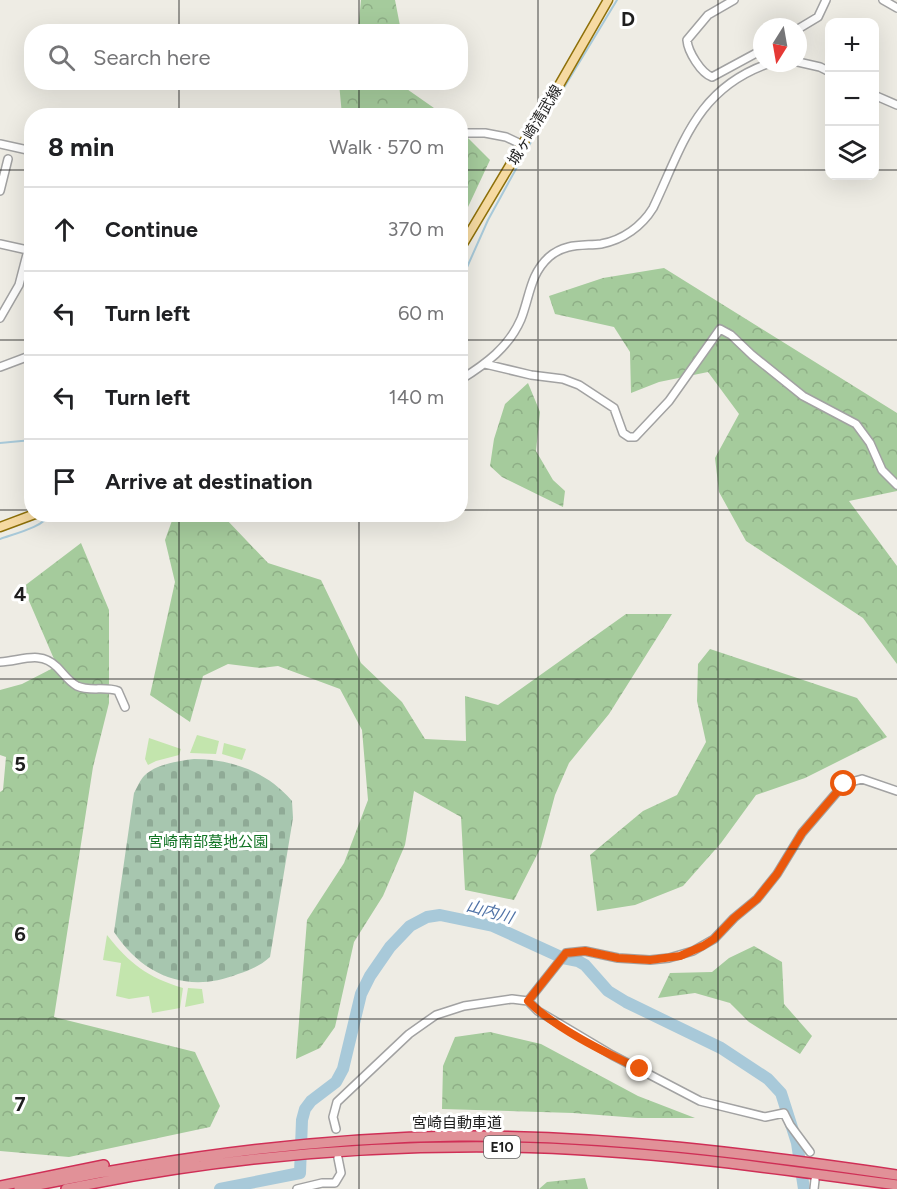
<!DOCTYPE html>
<html lang="en">
<head>
<meta charset="utf-8">
<style>
  body { margin:0; font-family:Figtree,"Noto Sans JP",sans-serif; background:#f2f2f2; color:#202124 }
  .controls { position:absolute; right:18px; top:18px; display:grid; overflow:hidden; border-radius:12px; box-shadow:0 6px 24px #0002 }
  .controls button { width:54px; height:54px; display:grid; place-items:center; padding:0; border:0; border-bottom:2px solid #e0e0e0; background:#fff; color:#202124; font:30px sans-serif }
  .compass { position:absolute; left:753px; top:18px; width:54px; height:54px; border-radius:50%; background:#fff; box-shadow:0 6px 24px #0002; rotate:191deg }
  .stop { position:absolute; width:18px; height:18px; margin:-14px; border:4px solid #ea580c; border-radius:50%; background:#fff }
  .stop.end { background:#ea580c; border-color:#fff; box-shadow:0 2px 6px #0008 }
  .list { margin:0; padding:0; list-style:none }
  h2 { display:flex; justify-content:space-between; align-items:center; height:78px; margin:0; padding:0 24px; font-size:26px }
  h2 small { font-size:20px; font-weight:400; color:#757577 }
  .list li { display:grid; grid-template-columns:39px 1fr auto; gap:18px; align-items:center; box-sizing:border-box; height:84px; padding:0 24px; border-top:2px solid #e0e0e0 }
  .list b { display:block; font-size:22px; white-space:nowrap }
  .list em { font-size:20px; font-style:normal; color:#757577 }
  .icon { flex:none; width:33px; height:33px; fill:none; stroke:currentColor; stroke-width:2; stroke-linecap:round; stroke-linejoin:round }
  .map { position:relative; flex:none; width:897px; height:1189px; overflow:hidden }
  .search { position:absolute; background:#fff; box-shadow:0 6px 24px #0002; left:24px; top:24px; width:444px; height:66px; display:flex; align-items:center; gap:15px; box-sizing:border-box; padding:0 21px; border-radius:24px; color:#757577; font-size:22px }
  .panel { position:absolute; background:#fff; box-shadow:0 6px 24px #0002; left:24px; top:108px; width:444px; height:414px; border-radius:24px }
  .map>svg:first-child { display:block }
  .grass { fill:#c3e5ad }
  .forest { fill:url(#forest-crowns) }
  .cemetery { fill:url(#cemetery-stones) }
  .lines { fill:none; stroke-linecap:round; stroke-linejoin:round }
  .stream { stroke:#a8c9d9; stroke-width:2 }
  .river { stroke:#a8c9d9; stroke-width:12 }
  .minor-casing { stroke:#a2a2a2; stroke-width:10 }
  .major-casing { stroke:#8e7009; stroke-width:11 }
  .highway-casing { stroke:#cf2f56; stroke-width:12 }
  .minor { stroke:#fff; stroke-width:7 }
  .major { stroke:#f6daa2; stroke-width:8 }
  .highway { stroke:#e19198; stroke-width:9 }
  .route { stroke:#ea580c; stroke-width:8 }
  .grid { fill:none; stroke:#1e1e1e; stroke-width:1.5; stroke-opacity:0.55 }
  .labels { text-anchor:middle; stroke-width:6; stroke-linejoin:round; paint-order:stroke }
  .shield { fill:#fff; stroke:#626262; stroke-width:1.5 }
  .shield-label { font-size:14px; font-weight:bold; fill:#1e1e1e }
  .street-label { font-size:15px; fill:#1e1e1e; stroke:#fff }
  .park-label { font-size:15px; fill:#127525; stroke:#fff }
  .water-label { font-size:16px; font-style:italic; fill:#5073a7; stroke:#fff }
  .grid-label { font-size:20px; text-anchor:middle; font-weight:bold; fill:#1e1e1e; stroke:#fff; stroke-width:6; stroke-linejoin:round; paint-order:stroke }
</style>
</head>
<body>
<div class="map">
<svg width="897" height="1189" viewBox="0 0 897 1189">
  <defs>
    <pattern id="forest-crowns" width="20" height="18" patternUnits="userSpaceOnUse" patternTransform="scale(1.5)"><rect width="20" height="18" fill="#a5cb9c"/><path d="M2 6a3 3 0 1 1 6 0M12 15a3 3 0 1 1 6 0" fill="none" stroke="#8eae86"/></pattern>
    <pattern id="cemetery-stones" width="16" height="16" patternUnits="userSpaceOnUse" patternTransform="scale(1.5)"><rect width="16" height="16" fill="#a7c6af"/><path d="M2 7V4a2 2 0 0 1 4 0v3zM10 15v-3a2 2 0 0 1 4 0v3z" fill="#8faa96"/></pattern>
  </defs>
  <rect width="100%" height="100%" fill="#eeece4"/>
  <path class="grass" d="M 197,735 L 219,741 L 216,754 L 190,753 Z
    M 149,738 L 181,749 L 179,755 L 156,761 L 148,765 L 145,759 Z
    M 224,743 L 246,749 L 242,760 L 222,754 Z
    M 107,935 C 130,964 147,977 183,988 L 180,1008 L 152,1013 L 149,996 L 129,999 L 116,996 L 121,963 L 103,960 Z
    M 188,988 L 202,989 L 204,1003 L 185,1007 Z"/>
  <path class="forest" d="M 361,0 L 395,0 L 401,31 L 358,31 Z
    M 339,83 L 403,83 L 404,87 L 444,115 L 342,115 Z
    M 461,131 L 490,160 L 461,222 Z
    M 664,268 L 897,413 L 897,491 L 849,501 L 897,566 L 897,664 L 863,618 L 746,541 L 719,492 L 715,458 L 739,414 L 708,372 L 659,382 L 631,393 L 630,352 L 614,327 L 555,314 L 549,296 L 603,278 Z
    M 528,383 L 540,412 L 536,451 L 553,480 L 565,491 L 563,507 L 502,477 L 490,466 L 494,439 L 505,404 Z
    M 174,515 L 226,519 L 268,563 L 321,580 L 361,663 L 402,702 L 425,739 L 466,741 L 465,696 L 498,705 L 626,614 L 672,614 L 609,714 L 569,763 L 555,795 L 541,847 L 514,900 L 465,890 L 461,817 L 414,791 L 405,845 L 383,896 L 354,942 L 335,1027 L 320,1048 L 296,1059 L 307,920 L 344,863 L 368,800 L 362,730 L 340,689 L 278,666 L 261,668 L 228,664 L 203,676 L 190,722 L 150,695 L 175,582 L 165,540 Z
    M 81,543 L 109,610 L 109,703 L 93,767 L 54,1017 L 195,1052 L 220,1106 L 210,1127 L 69,1157 L 0,1151 L 0,792 L 3,790 L 6,757 L 0,755 L 0,690 L 22,684 L 57,666 L 23,587 Z
    M 710,649 L 857,698 L 887,737 L 805,778 L 756,795 L 721,843 L 683,886 L 635,905 L 597,911 L 590,855 L 643,811 L 677,795 L 706,742 L 697,701 L 698,664 Z
    M 754,946 L 782,962 L 784,1004 L 812,1036 L 800,1054 L 749,1022 L 730,1003 L 695,993 L 658,998 L 670,973 L 712,972 L 729,958 Z
    M 490,1032 L 541,1044 L 638,1096 L 695,1118 L 638,1118 L 573,1113 L 442,1109 L 443,1066 L 455,1037 Z
    M 585,1178 L 588,1189 L 539,1189 L 547,1182 Z"/>
  <path class="cemetery" d="M 194,759 C 232,759 267,772 292,801 L 293,818 L 270,957 C 260,966 250,970 238,974 C 188,994 143,976 114,932 L 134,793 C 137,788 140,780 144,776 C 156,764 178,761 194,759 Z"/>
  <g class="lines">
    <path class="stream" d="M 460,283 L 488,220 L 528,147 L 617,0
      M 0,443 L 32,440
      M 0,539 C 13,534 44,527 50,514"/>
    <path class="river" d="M 220,1189 L 300,1173 L 302,1120 L 305,1109 L 311,1101 L 336,1082 L 343,1069 L 361,994 L 370,976 L 390,947 L 410,926 L 427,917 L 440,915 L 493,926 L 563,958 L 578,961 L 585,965 L 608,991 L 626,1002 L 721,1048 L 768,1079 L 781,1093 L 797,1143 L 804,1189"/>
    <g class="minor-casing">
      <path id="minor" d="M 734,0 L 708,15 L 687,40 C 688,52 701,73 712,77 L 762,50
        M 883,0 L 897,8
        M 798,29 L 818,17 L 826,0
        M 798,62 L 820,67 L 830,72
        M 874,95 L 897,105
        M 460,133 L 485,133 L 506,137 L 523,145
        M 0,144 L 32,151
        M 0,191 L 8,159
        M 0,244 L 32,251
        M 0,318 L 19,285 L 32,235
        M 485,364 L 531,375 L 563,379 L 579,385 L 614,408 L 623,433 L 629,437 L 635,437 L 669,401 L 720,329 L 731,335 L 752,355 L 803,396 L 856,424 L 870,443 L 882,470 L 897,485
        M 0,367 L 32,355
        M 460,380 C 486,364 509,347 521,319 C 530,296 530,274 549,257 C 565,243 582,246 601,244 C 623,240 642,226 653,208 C 683,145 696,88 770,63
        M 0,662 C 21,661 40,650 57,667 C 63,673 69,682 77,686 C 90,692 105,686 118,691 L 125,707
        M 528,1001 L 566,953 L 585,951 L 618,958 L 650,960 L 669,958 L 693,951 L 714,939 L 734,918 L 757,899 L 777,874 L 802,833 L 844,784 L 862,779 L 897,791
        M 336,1129 L 333,1117 L 337,1102 L 409,1034 L 436,1015 L 464,1006 L 512,999 L 528,1001 L 538,1011 L 612,1055 L 700,1101 L 765,1117 L 784,1113 L 790,1125 L 810,1152
        M 297,1189 L 322,1183 L 335,1183 L 341,1173 L 338,1158
        M 814,1189 L 815,1180"/>
    </g>
    <g class="major-casing">
      <path id="major" d="M 460,249 L 537,120 L 542,115 L 608,0
        M 0,527 L 35,514"/>
    </g>
    <g class="highway-casing">
      <path id="highway" d="M 0,1186 L 104,1165
        M 19,1189 C 165,1158 310,1138 459,1136 C 606,1135 753,1154 897,1175
        M 66,1189 C 210,1159 356,1145 504,1147 C 636,1149 766,1167 897,1185"/>
    </g>
    <use href="#minor" class="minor"/>
    <use href="#major" class="major"/>
    <use href="#highway" class="highway"/>
  </g>
  <g class="lines">
    <path class="route" d="M 640,1069 C 604,1052 555,1028 528,1001 L 566,953 L 585,951 L 618,958 L 650,960 L 680,956 L 703,946 L 714,939 L 734,918 L 757,899 L 777,874 L 802,833 L 844,784"/>
  </g>
  <path class="grid" d="M 179,0 L 179,32M 359,0 L 359,32M 538,0 L 538,1189M 718,0 L 718,1189M 179,82 L 179,116M 359,82 L 359,116M 0,170 L 32,170M 460,170 L 830,170M 874,170 L 897,170M 0,340 L 32,340M 460,340 L 897,340M 0,510 L 32,510M 460,510 L 897,510M 179,514 L 179,1189M 359,514 L 359,1189M 0,679 L 897,679M 0,849 L 897,849M 0,1019 L 897,1019"/>
  <g class="labels">
    <rect class="shield" x="484" y="1136" width="36" height="22" rx="4.5"/>
    <g class="shield-label">
      <text x="502" y="1152">E10</text>
    </g>
    <g class="street-label">
      <text transform="translate(535 125) rotate(-59)" y="5">城ヶ崎清武線</text>
      <text x="457" y="1128">宮崎自動車道</text>
    </g>
    <g class="park-label">
      <text x="208" y="847">宮崎南部墓地公園</text>
    </g>
    <g class="water-label">
      <text transform="translate(490 911) rotate(16)" y="6">山内川</text>
    </g>
  </g>
  <g class="grid-label">
    <text x="628" y="26">D</text>
    <text x="20" y="601">4</text>
    <text x="20" y="771">5</text>
    <text x="20" y="941">6</text>
    <text x="20" y="1111">7</text>
  </g>
</svg>
<div class="controls">
<button>+</button>
<button>−</button>
<button><svg class="icon" aria-label="layers" viewBox="0 0 24 24"><path d="M12 4l9 5-9 5-9-5zM3 14l9 5 9-5"/></svg></button>
</div>
<svg class="compass" viewBox="-18 -18 36 36"><path d="M0-13l5 13h-10z" fill="#e53935"/><path d="M0 13l5-13h-10z" fill="#757577"/></svg>
<div class="stop" style="left:844px;top:784px"></div>
<div class="stop end" style="left:640px;top:1069px"></div>
<div class="search"><svg class="icon" aria-label="search" viewBox="0 0 24 24"><circle cx="10" cy="10" r="6"/><path d="M15 15l6 6"/></svg>Search here</div>
<section class="panel">
<h2>8 min<small>Walk · 570 m</small></h2>
<ul class="list">
<li><svg class="icon" aria-label="ahead" viewBox="0 0 24 24"><path d="M12 20V5M6 11l6-6 6 6"/></svg><div><b>Continue</b></div><em>370 m</em></li>
<li><svg class="icon" aria-label="left" viewBox="0 0 24 24"><path d="M17 20v-9H6M10 6l-5 5 5 5"/></svg><div><b>Turn left</b></div><em>60 m</em></li>
<li><svg class="icon" aria-label="left" viewBox="0 0 24 24"><path d="M17 20v-9H6M10 6l-5 5 5 5"/></svg><div><b>Turn left</b></div><em>140 m</em></li>
<li><svg class="icon" aria-label="arrive" viewBox="0 0 24 24"><path d="M6 21V4h12l-3 4 3 4H6"/></svg><div><b>Arrive at destination</b></div></li>
</ul>
</section>
</div>
</body>
</html>
